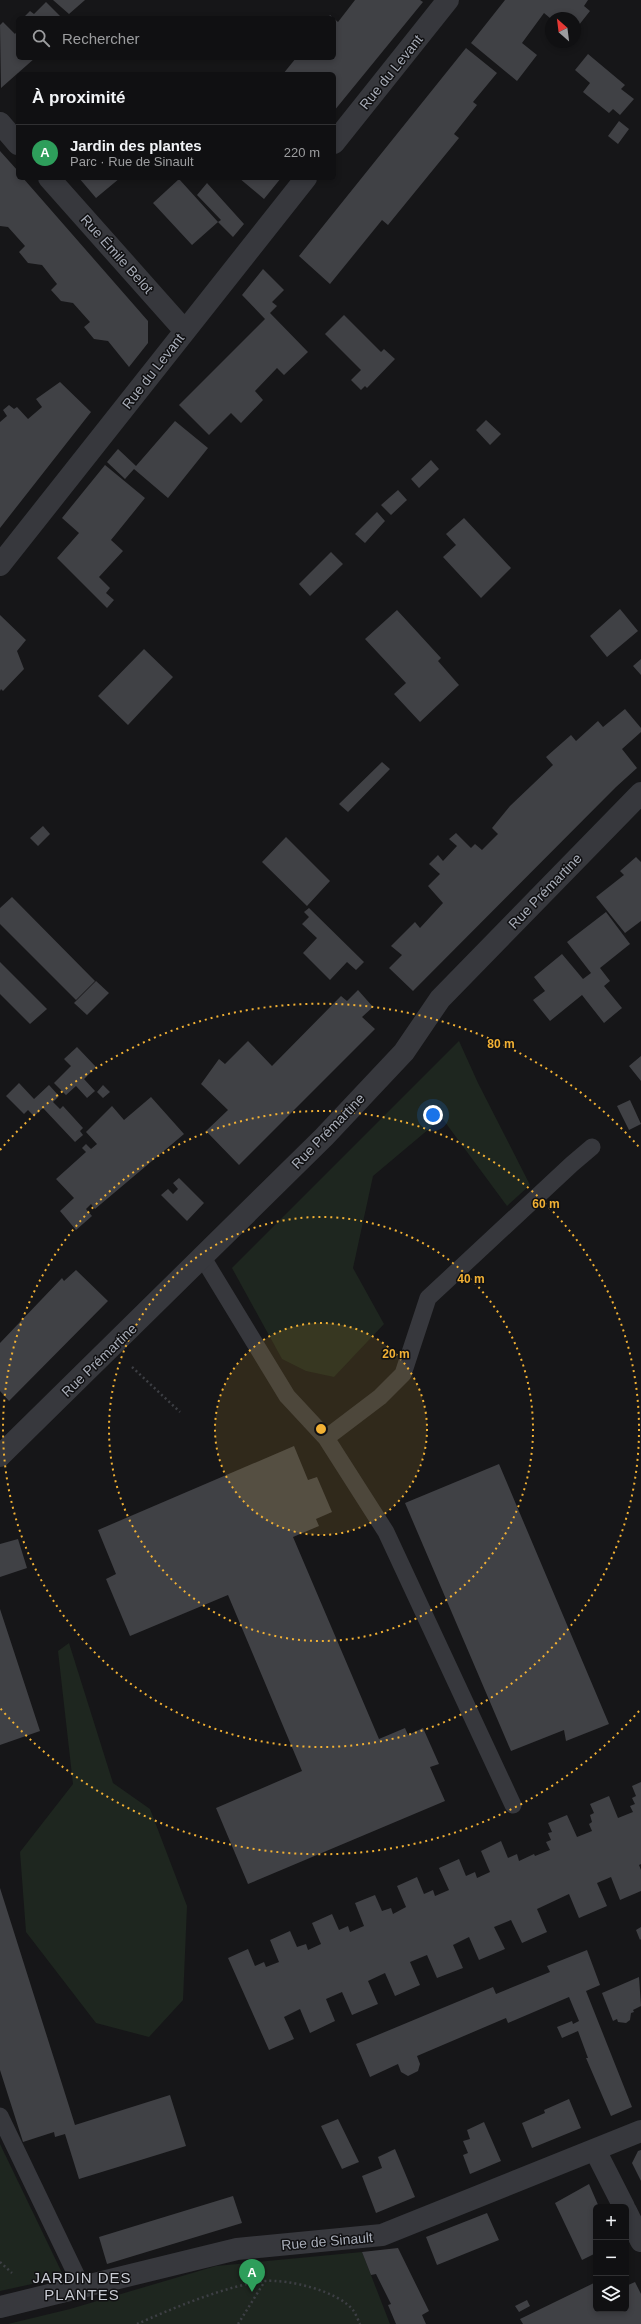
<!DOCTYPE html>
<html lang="fr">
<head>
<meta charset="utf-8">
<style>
  body { margin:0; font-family:Arial,sans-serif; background:#1e1e20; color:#f1f3f6 }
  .controls { position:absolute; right:12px; bottom:12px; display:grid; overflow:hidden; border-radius:6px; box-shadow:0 2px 6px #0003 }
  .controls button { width:36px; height:36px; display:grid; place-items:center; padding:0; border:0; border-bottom:1px solid #303032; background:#101012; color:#f1f3f6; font:20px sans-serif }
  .compass { position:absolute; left:545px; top:12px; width:36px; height:36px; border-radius:50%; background:#101012; box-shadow:0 2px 6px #0003; rotate:332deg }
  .you { position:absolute; left:433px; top:1115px; width:14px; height:14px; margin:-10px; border:3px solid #fff; border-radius:50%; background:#1a73e8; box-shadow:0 0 0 6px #1a73e833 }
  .badge { display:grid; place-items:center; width:26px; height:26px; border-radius:50%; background:#f2b134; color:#fff; font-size:13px; font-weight:700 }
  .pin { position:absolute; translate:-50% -33px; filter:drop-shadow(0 1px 2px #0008) }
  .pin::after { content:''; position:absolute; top:21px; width:14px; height:12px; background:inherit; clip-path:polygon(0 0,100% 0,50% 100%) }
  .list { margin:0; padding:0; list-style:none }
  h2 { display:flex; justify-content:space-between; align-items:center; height:52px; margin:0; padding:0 16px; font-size:17px }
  h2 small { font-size:13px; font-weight:400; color:#9c9d9f }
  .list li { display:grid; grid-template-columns:26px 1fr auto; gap:12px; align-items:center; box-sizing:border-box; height:56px; padding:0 16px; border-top:1px solid #303032 }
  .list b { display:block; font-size:15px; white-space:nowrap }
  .list p { margin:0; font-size:13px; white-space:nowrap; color:#9c9d9f }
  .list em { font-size:13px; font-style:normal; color:#9c9d9f }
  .icon { flex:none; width:22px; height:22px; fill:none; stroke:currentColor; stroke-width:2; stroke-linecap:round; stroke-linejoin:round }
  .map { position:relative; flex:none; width:641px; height:2324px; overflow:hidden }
  .search { position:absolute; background:#101012; box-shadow:0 2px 6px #0003; left:16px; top:16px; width:320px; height:44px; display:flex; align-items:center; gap:10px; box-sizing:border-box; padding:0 14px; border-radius:6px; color:#9c9d9f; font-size:15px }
  .panel { position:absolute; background:#101012; box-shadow:0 2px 6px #0003; left:16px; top:72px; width:320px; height:108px; border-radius:6px }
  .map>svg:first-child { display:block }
  .green { fill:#1e261f }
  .building { fill:#404145 }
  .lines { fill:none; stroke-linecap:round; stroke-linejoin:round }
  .path { stroke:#3d3f44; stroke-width:2.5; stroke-dasharray:2 3; stroke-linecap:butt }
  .service { stroke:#37383d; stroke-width:17 }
  .minor { stroke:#37383d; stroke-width:22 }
  .tertiary { stroke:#37383d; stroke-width:22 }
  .ring { fill:none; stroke:#f2b134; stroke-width:2; stroke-dasharray:2 4 }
  .labels { text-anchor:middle; stroke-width:3; stroke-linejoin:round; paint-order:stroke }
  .street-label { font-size:14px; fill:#a8adb8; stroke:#111113 }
  .neighbourhood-label { font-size:15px; letter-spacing:1px; fill:#c9ccd4; stroke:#111113 }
  .centre { fill:#f2b134; stroke:#111113; stroke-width:2 }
  .ring-label { font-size:12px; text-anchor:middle; font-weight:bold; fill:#f2b134; stroke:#111113; stroke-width:3; stroke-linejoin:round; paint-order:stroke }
</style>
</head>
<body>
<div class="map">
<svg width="641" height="2324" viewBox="0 0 641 2324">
  <rect width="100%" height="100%" fill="#161618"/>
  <path class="green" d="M 459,1041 L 478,1083 L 530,1185 L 507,1206 L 442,1118 L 373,1176 L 353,1268 L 384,1324 L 334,1377 L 306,1371 L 282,1359 L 232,1268 Z
    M 69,1643 L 113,1783 L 150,1809 L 187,1906 L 183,2000 L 149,2037 L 96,2023 L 26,1932 L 20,1852 L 73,1784 L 58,1651 Z
    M 0,2144 L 64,2277 L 0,2291 Z
    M 362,2252 L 390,2324 L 8,2324 L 70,2309 L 216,2266 Z"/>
  <path class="building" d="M 53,0 L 85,0 L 69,14 Z
    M 355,0 L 420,0 L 423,2 L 334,111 L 334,74 L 283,74 L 296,58 L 334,58 L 334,18 L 328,18 L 330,15 L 338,22 Z
    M 505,0 L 588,0 L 584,6 L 590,11 L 575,30 L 575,18 L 550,18 L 544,13 L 522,43 L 537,55 L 517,81 L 471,43 Z
    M 46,2 L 62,18 L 23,18 L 30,11 L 34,14 Z
    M 3,22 L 15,34 L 18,30 L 18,58 L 35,58 L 1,88 L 0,25 Z
    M 466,48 L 497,73 L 473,102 L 477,105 L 454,134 L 459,138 L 388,225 L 382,220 L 330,284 L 299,256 Z
    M 588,54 L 625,85 L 621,89 L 634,99 L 620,115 L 613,109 L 609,113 L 583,92 L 590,83 L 575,70 Z
    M 619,121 L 629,129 L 618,144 L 608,136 Z
    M 0,151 L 18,171 L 18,178 L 23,178 L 148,321 L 148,343 L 129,367 L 108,341 L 94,339 L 84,327 L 90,322 L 73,303 L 61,301 L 51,290 L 57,284 L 42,265 L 28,263 L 19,252 L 25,246 L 8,227 L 0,226 Z
    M 79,178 L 120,178 L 96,198 Z
    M 239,178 L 281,178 L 264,199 Z
    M 179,179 L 218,222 L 221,220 L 197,195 L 207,183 L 244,224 L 233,237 L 218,222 L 192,245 L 153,203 Z
    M 263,269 L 284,290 L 272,302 L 277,306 L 270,313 L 308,352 L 284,375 L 277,368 L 255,391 L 263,400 L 241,423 L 231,413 L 209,435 L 179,405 L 265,319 L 242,295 Z
    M 344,315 L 381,352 L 384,349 L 395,359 L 367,388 L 365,386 L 361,390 L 351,380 L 361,370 L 325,334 Z
    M 60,382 L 91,412 L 0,528 L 0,422 L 7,416 L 3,410 L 9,405 L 14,409 L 17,407 L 28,419 L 42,407 L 36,399 Z
    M 486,420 L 501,434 L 490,445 L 476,430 Z
    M 175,421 L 208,448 L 168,498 L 134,469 L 125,479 L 107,462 L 118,449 L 136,466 Z
    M 431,460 L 439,469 L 419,488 L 411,479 Z
    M 105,465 L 145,498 L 111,540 L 123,551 L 99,577 L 110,588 L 106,593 L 114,600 L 107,608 L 57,558 L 79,533 L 62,518 Z
    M 398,490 L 407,500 L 391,515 L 381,505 Z
    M 377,512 L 385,521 L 365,543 L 355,534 Z
    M 464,518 L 511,568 L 481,598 L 443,557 L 456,545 L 446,534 Z
    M 331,552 L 343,564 L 310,596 L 299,584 Z
    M 620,609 L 638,631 L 607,657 L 590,636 Z
    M 397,610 L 441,658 L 438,661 L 459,685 L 420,722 L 394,694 L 406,683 L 365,639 Z
    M 0,615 L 26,640 L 17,651 L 24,669 L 3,691 L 1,689 L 0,691 Z
    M 144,649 L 173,677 L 128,725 L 98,696 Z
    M 641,659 L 641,675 L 633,666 Z
    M 625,709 L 641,728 L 641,732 L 622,749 L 637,768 L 616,787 L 413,991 L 389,968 L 402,955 L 391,946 L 415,922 L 420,928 L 443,903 L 428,886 L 440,874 L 429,864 L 438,855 L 443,861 L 457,846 L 449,839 L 456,833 L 471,848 L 475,844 L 482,850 L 498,834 L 492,828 L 510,806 L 553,765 L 546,757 L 571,735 L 576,741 L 598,721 L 603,727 Z
    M 382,762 L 390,769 L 348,812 L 339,804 Z
    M 43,826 L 50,834 L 38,846 L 30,838 Z
    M 286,837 L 330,881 L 307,906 L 262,862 Z
    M 636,857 L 641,862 L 641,921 L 625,933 L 596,897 L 624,875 L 620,871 Z
    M 12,897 L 95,981 L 76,1000 L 0,924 L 0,908 Z
    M 309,908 L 364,962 L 356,970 L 347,962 L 330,980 L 303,953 L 317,938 L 302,924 L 309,917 L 304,912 Z
    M 606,912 L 630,944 L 600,968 L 610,981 L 604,986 L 622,1008 L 604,1023 L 582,995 L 550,1021 L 533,1000 L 545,991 L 534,977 L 562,954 L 583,979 L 591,973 L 567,942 Z
    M 0,962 L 47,1009 L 30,1024 L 0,994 Z
    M 96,981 L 109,993 L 87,1015 L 74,1003 Z
    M 358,990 L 373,1007 L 362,1017 L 375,1029 L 239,1165 L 206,1131 L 228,1110 L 201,1084 L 219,1059 L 225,1064 L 248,1041 L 272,1066 L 341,996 L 347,1001 Z
    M 77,1047 L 96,1067 L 84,1079 L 95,1091 L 87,1098 L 76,1086 L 66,1095 L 54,1083 L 71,1066 L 64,1059 Z
    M 641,1056 L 641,1081 L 629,1066 Z
    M 19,1083 L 34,1099 L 49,1085 L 59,1096 L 53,1102 L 60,1109 L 63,1106 L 83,1128 L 80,1131 L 83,1135 L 75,1142 L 43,1108 L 34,1116 L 28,1110 L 24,1114 L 6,1096 Z
    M 103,1085 L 110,1092 L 103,1098 L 97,1092 Z
    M 151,1097 L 184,1134 L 95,1209 L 91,1204 L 86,1209 L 92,1216 L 76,1230 L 60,1211 L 74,1198 L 56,1179 L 86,1152 L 82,1148 L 86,1144 L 91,1149 L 97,1144 L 86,1132 L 112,1106 L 124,1120 Z
    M 630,1100 L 641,1124 L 629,1130 L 617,1106 Z
    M 179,1178 L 204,1203 L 187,1221 L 161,1195 L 168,1189 L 173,1194 L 178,1189 L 173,1183 Z
    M 76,1270 L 108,1301 L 9,1401 L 0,1391 L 0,1343 L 62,1278 L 64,1281 Z
    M 294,1446 L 308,1480 L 317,1477 L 332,1512 L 316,1519 L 319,1526 L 293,1537 L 379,1739 L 405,1728 L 408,1735 L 423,1728 L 439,1764 L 430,1767 L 445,1801 L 248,1884 L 216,1808 L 302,1771 L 228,1595 L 130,1636 L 106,1579 L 116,1574 L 98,1530 Z
    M 499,1464 L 609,1724 L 566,1741 L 564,1730 L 511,1751 L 405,1503 Z
    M 18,1539 L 27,1568 L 0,1577 L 0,1544 Z
    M 0,1609 L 40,1731 L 0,1745 Z
    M 641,1782 L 641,1864 L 639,1865 L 641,1870 L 641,1891 L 620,1900 L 611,1877 L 597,1883 L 607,1906 L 579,1918 L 569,1894 L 537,1909 L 547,1932 L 522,1943 L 511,1920 L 494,1927 L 505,1949 L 479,1960 L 469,1937 L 453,1945 L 463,1968 L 437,1978 L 427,1955 L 410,1962 L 420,1985 L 395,1996 L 385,1973 L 368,1981 L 378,2004 L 352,2015 L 342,1992 L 326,1999 L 335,2021 L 310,2033 L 300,2009 L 284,2017 L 294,2039 L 269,2050 L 228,1958 L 248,1949 L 255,1966 L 264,1962 L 266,1967 L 279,1962 L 270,1940 L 290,1931 L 297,1947 L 306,1944 L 308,1950 L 321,1944 L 312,1923 L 332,1914 L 339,1930 L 348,1926 L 350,1932 L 364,1926 L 355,1903 L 375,1895 L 382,1911 L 391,1908 L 393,1914 L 406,1907 L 397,1886 L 417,1877 L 424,1894 L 433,1890 L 435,1896 L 449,1890 L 439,1868 L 459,1859 L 466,1876 L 475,1872 L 477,1878 L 490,1872 L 481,1851 L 501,1841 L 508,1858 L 517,1854 L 519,1861 L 534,1854 L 535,1856 L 550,1850 L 546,1842 L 551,1840 L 548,1833 L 552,1832 L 548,1823 L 567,1815 L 577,1837 L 592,1831 L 589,1824 L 592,1822 L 590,1815 L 594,1813 L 590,1804 L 609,1796 L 618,1818 L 633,1812 L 630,1806 L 635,1804 L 632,1798 L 636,1796 L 632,1786 Z
    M 0,1888 L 75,2125 L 170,2095 L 186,2146 L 79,2179 L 65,2134 L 55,2137 L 54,2132 L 23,2142 L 0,2070 Z
    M 641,1927 L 641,1939 L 640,1940 L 636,1930 Z
    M 587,1950 L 600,1985 L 586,1991 L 632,2107 L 611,2116 L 586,2058 L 588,2058 L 578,2031 L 562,2038 L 557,2027 L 572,2021 L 573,2024 L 579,2021 L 569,1997 L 508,2023 L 506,2018 L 417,2056 L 420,2064 L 418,2071 L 408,2076 L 401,2072 L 398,2064 L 370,2077 L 356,2044 L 493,1987 L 496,1994 L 550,1972 L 547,1966 Z
    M 639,1977 L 641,2006 L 633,2010 L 634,2012 L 631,2013 L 630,2020 L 626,2023 L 618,2022 L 617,2019 L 613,2021 L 602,1993 Z
    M 569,2099 L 581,2128 L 532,2148 L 522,2123 L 545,2113 L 544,2110 Z
    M 338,2119 L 359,2162 L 342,2169 L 321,2126 Z
    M 484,2122 L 501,2161 L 470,2174 L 463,2155 L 468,2153 L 463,2141 L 470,2139 L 467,2130 Z
    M 395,2149 L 415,2197 L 376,2213 L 362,2176 L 382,2168 L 378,2157 Z
    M 641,2150 L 641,2181 L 632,2163 L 638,2151 Z
    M 589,2184 L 599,2207 L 596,2207 L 596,2253 L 582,2260 L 555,2203 Z
    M 233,2196 L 242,2223 L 107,2264 L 99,2237 Z
    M 487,2213 L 499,2240 L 437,2265 L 426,2237 Z
    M 398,2248 L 429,2311 L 422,2315 L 426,2324 L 396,2324 L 388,2305 L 391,2304 L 376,2274 L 371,2275 L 362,2252 Z
    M 596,2282 L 596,2309 L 626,2309 L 626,2286 L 635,2282 L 641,2294 L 641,2324 L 523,2324 L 520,2319 Z
    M 527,2300 L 530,2306 L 519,2312 L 515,2306 Z"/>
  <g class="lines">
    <path class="path" d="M 132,1367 L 180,1412
      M 0,2262 L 12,2273
      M 137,2324 C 171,2309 228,2285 265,2281 C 288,2279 338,2291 353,2310 C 356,2314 358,2320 360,2324
      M 238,2324 L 265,2281"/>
    <path class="service" d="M 203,1258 L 287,1396 L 326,1438 L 380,1397 L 403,1374 L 428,1298 L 572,1164 L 592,1147
      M 326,1438 L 386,1532 L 513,1805
      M 0,2116 L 82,2287"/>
    <path class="minor" d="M 0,123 L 18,144
      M 334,143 L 448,0
      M 49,178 L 185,331
      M 0,565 L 306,178
      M 595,2150 L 624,2207
      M 626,2211 L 641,2241
      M 0,2307 L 237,2249 L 382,2235 L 641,2131"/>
    <path class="tertiary" d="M 0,1456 L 324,1137 L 404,1052 L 440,999 L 641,793"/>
  </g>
  <circle cx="321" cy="1429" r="106" fill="#f2b134" fill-opacity=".12"/>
  <g class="ring">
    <circle cx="321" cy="1429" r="106"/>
    <circle cx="321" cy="1429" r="212"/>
    <circle cx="321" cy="1429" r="318"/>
    <path d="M639 1711A425 425 0 0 1 0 1708M0 1150A425 425 0 0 1 639 1147"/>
  </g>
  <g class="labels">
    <g class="street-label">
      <text transform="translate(391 72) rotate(-51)" y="5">Rue du Levant</text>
      <text transform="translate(117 254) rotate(48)" y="5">Rue Émile Belot</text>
      <text transform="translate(153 371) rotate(-52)" y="5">Rue du Levant</text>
      <text transform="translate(545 891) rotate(-46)" y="5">Rue Prémartine</text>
      <text transform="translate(328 1131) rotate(-46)" y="5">Rue Prémartine</text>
      <text transform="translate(99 1360) rotate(-44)" y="5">Rue Prémartine</text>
      <text transform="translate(327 2241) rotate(-5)" y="5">Rue de Sinault</text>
    </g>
    <g class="neighbourhood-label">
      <text x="82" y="2283">JARDIN DES<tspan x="82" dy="17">PLANTES</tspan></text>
    </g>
  </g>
  <circle cx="321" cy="1429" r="6" class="centre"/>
  <g class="ring-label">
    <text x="501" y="1048">80 m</text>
    <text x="546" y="1208">60 m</text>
    <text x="471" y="1283">40 m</text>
    <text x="396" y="1358">20 m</text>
  </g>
</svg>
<div class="controls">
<button>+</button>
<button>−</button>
<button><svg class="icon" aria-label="layers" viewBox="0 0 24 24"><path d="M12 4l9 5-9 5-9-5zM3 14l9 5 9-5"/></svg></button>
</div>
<svg class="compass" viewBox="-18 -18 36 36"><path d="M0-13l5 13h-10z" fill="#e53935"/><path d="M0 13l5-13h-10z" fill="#9c9d9f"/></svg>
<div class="you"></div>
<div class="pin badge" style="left:252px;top:2292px;background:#2e9e5b">A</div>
<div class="search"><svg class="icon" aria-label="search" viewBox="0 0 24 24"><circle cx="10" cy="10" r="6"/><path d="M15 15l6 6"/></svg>Rechercher</div>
<section class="panel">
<h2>À proximité<small></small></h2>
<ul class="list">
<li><span class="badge" style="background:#2e9e5b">A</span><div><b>Jardin des plantes</b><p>Parc · Rue de Sinault</p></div><em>220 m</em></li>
</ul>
</section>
</div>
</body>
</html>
